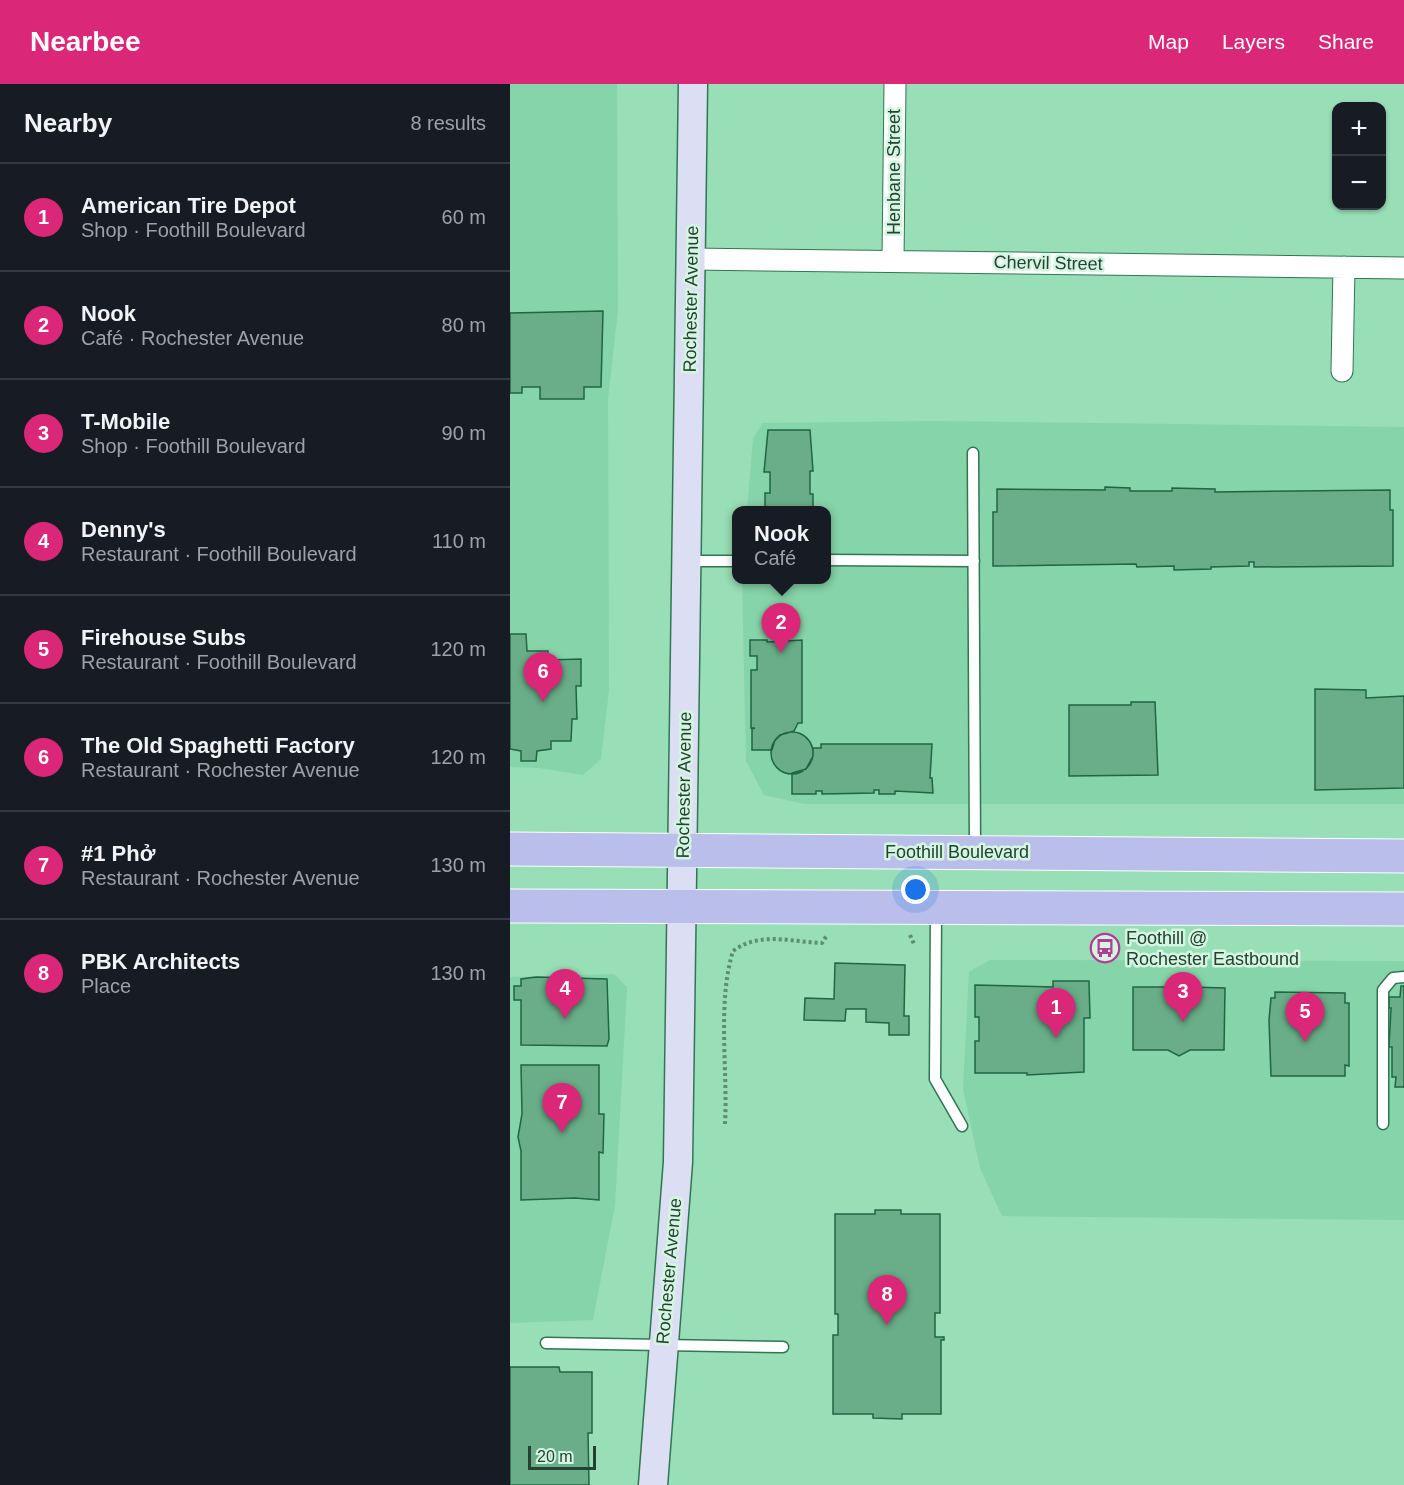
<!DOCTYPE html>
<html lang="en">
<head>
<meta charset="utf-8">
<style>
  body { margin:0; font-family:Helvetica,sans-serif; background:#20242c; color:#f1f3f6 }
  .controls { position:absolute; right:18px; top:18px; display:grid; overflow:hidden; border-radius:12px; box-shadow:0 2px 4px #0004 }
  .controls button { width:54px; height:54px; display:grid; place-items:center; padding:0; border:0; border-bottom:2px solid #363941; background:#171b24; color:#f1f3f6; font:30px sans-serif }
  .scale { position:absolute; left:18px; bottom:15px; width:68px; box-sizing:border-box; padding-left:6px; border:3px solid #244131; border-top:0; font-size:16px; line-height:21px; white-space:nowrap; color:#244131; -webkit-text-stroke:4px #d4f6e1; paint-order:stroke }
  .you { position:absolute; left:406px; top:806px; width:21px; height:21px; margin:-15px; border:4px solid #fff; border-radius:50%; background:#1a73e8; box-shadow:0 0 0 9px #1a73e833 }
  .badge { display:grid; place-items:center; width:39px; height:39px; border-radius:50%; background:#db2777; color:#fff; font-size:20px; font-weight:700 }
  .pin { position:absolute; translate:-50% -50px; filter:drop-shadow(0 2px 3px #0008) }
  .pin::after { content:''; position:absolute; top:32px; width:21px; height:18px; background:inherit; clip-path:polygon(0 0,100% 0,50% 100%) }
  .popup { position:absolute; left:222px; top:422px; width:99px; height:78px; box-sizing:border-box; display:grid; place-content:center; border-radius:12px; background:#171b24; filter:drop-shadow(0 2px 4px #0005); font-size:20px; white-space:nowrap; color:#9ea1a6 }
  .popup b { font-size:22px; color:#f1f3f6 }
  .popup::after { content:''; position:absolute; left:50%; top:100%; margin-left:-12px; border:12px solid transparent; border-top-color:#171b24 }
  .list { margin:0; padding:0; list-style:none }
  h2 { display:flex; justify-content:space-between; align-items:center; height:78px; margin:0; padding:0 24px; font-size:26px }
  h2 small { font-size:20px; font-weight:400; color:#9ea1a6 }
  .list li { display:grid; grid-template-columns:39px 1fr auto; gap:18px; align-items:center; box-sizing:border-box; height:108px; padding:0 24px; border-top:2px solid #363941 }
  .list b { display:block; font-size:22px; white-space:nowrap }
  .list p { margin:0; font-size:20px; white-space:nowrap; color:#9ea1a6 }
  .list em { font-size:20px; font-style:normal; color:#9ea1a6 }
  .map { position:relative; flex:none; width:894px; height:1401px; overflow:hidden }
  header { display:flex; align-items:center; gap:36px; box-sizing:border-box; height:84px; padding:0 30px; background:#db2777; color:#fff }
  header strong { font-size:28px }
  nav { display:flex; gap:33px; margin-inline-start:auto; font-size:21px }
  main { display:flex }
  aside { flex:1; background:#171b24 }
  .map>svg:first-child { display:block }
  .built { fill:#86d4a9 }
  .building { fill:#69ae88; stroke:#1e6644; stroke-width:1.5 }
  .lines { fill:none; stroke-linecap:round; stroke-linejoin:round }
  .service-casing { stroke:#317653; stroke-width:13 }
  .minor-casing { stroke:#317653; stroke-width:23 }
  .secondary-casing { stroke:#317653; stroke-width:31 }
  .primary-casing { stroke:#fff; stroke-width:35 }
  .path { stroke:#5d8e72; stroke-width:4; stroke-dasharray:3 3; stroke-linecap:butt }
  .service { stroke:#fff; stroke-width:10 }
  .minor { stroke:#fff; stroke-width:21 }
  .secondary { stroke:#dcdef4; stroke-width:28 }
  .primary { stroke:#b9beea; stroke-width:33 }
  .labels { text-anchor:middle; stroke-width:5; stroke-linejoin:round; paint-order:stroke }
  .street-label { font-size:18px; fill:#244131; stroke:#d4f6e1 }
  .poi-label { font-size:18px; fill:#244131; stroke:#d4f6e1; text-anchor:start }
</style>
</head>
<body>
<header>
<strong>Nearbee</strong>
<nav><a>Map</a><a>Layers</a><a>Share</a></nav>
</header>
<main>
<aside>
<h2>Nearby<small>8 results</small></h2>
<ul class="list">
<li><span class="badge">1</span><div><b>American Tire Depot</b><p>Shop · Foothill Boulevard</p></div><em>60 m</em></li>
<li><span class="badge">2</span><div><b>Nook</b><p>Café · Rochester Avenue</p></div><em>80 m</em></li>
<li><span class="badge">3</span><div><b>T-Mobile</b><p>Shop · Foothill Boulevard</p></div><em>90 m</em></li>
<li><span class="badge">4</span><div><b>Denny's</b><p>Restaurant · Foothill Boulevard</p></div><em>110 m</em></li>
<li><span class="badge">5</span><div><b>Firehouse Subs</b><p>Restaurant · Foothill Boulevard</p></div><em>120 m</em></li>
<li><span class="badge">6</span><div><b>The Old Spaghetti Factory</b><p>Restaurant · Rochester Avenue</p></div><em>120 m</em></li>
<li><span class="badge">7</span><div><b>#1 Phở</b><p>Restaurant · Rochester Avenue</p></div><em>130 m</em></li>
<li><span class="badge">8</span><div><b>PBK Architects</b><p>Place</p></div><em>130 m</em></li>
</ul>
</aside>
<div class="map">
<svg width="894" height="1401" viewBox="0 0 894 1401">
  <rect width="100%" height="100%" fill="#98deb6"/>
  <path class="built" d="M 0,0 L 107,0 L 108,226 L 98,315 L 99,606 L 91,675 L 73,691 L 29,684 L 0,683 Z
    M 424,337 L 894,343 L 894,720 L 295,720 L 254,711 L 236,677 L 232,496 L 316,496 L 316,426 L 237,426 L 243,354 L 253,339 Z
    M 480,876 L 894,877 L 894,1136 L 492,1132 L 470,1084 L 453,1005 L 459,888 Z
    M 104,890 L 117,903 L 105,1121 L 83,1236 L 0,1239 L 0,893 Z"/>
  <path class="building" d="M 93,227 L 91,303 L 74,303 L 74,315 L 30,315 L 30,303 L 12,303 L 12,309 L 0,309 L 0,229 Z
    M 258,346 L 300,346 L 303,387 L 300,387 L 300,410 L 303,410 L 303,426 L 255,426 L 255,409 L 260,409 L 260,388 L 254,388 Z
    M 595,403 L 620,404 L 620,407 L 662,407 L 662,404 L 705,405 L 705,408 L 880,406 L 880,426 L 883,426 L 883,482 L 744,483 L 744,478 L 739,478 L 739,482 L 701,483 L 701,485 L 664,486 L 664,482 L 627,483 L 626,480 L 483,482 L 483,428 L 487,428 L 487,405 L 595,406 Z
    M 0,550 L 16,550 L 17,567 L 38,567 L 38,576 L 71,575 L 71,602 L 66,602 L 67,635 L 62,635 L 61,657 L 41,657 L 41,665 L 27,667 L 26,677 L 11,677 L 11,667 L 0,665 Z
    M 240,556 L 257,556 L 257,558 L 292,556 L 292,639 L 288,639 L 284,647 L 270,651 L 265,656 L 262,666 L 242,666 L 242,645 L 245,644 L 241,644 L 241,586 L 247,586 L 247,572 L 240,572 Z
    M 805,605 L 856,606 L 856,614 L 894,612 L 894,704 L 805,706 Z
    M 621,618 L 645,618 L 648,691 L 559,692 L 559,621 L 621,621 Z
    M261 669a21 21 0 1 1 42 0a21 21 0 1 1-42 0Z
    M 311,660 L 422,660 L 420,694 L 422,694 L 423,709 L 385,707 L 385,710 L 369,710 L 369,706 L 364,706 L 364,709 L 312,710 L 312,707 L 306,707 L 306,710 L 282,710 L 282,689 L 296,685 L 303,672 L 303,664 L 311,664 Z
    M 325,879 L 395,881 L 394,932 L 399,932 L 399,951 L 379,951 L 379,939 L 356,938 L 356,925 L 336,925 L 335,937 L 294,936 L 295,914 L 324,915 Z
    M 26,893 L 97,895 L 99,955 L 97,962 L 11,961 L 11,916 L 4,916 L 4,902 L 11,902 L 11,895 Z
    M 543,897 L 579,897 L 580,934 L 574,934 L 574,988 L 517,991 L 517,989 L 465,989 L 465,957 L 469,957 L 469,933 L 465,933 L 465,901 L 543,903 Z
    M 669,898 L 679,903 L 715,904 L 714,966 L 680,966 L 669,972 L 658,966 L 623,966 L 623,903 L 658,903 Z
    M 891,902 L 894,902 L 894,1003 L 885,1003 L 886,993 L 882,993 L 882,963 L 879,963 L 881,924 L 879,924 L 879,913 L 890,913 Z
    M 765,908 L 835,909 L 835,919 L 839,919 L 839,982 L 835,981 L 835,992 L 761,992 L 759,936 L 761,914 L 765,914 Z
    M 11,981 L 89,981 L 89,1030 L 94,1030 L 93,1069 L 89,1068 L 89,1116 L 65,1114 L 11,1116 L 11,1067 L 8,1053 L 12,1030 Z
    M 365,1126 L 391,1126 L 391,1130 L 430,1130 L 430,1229 L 425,1229 L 425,1253 L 434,1253 L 434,1256 L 431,1256 L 431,1330 L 392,1330 L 392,1335 L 363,1334 L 363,1330 L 323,1330 L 323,1251 L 328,1251 L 328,1230 L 325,1230 L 325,1130 L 365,1130 Z
    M 0,1283 L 49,1283 L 50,1288 L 82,1288 L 82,1349 L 78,1349 L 79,1401 L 0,1401 Z"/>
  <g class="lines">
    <g class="service-casing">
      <path id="service" d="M 463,369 L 465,765
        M 316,476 L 464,477
        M 178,477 L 226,477
        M 426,827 L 425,995 L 452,1042
        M 873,1040 L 873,906 L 883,894 L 894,893
        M 36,1259 L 273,1263"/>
    </g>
    <g class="minor-casing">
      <path id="minor" d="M 182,175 L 894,184
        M 383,177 L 385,0
        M 832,287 L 834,183"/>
    </g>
    <g class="secondary-casing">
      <path id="secondary" d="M 143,1401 L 168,1078 L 183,0"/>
    </g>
    <g class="primary-casing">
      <path id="primary" d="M 0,765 L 894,772
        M 0,822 L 894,825"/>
    </g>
    <path class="path" d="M 400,851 L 404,860
      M 215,1040 C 218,985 207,919 223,867 C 250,847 281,858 312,859 L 317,851"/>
    <use href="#service" class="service"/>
    <use href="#minor" class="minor"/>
    <use href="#secondary" class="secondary"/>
    <use href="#primary" class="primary"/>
  </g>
  <defs>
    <g id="bus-ring" transform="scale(1.5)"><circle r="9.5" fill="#d4f6e1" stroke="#b13d95" stroke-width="1.5"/><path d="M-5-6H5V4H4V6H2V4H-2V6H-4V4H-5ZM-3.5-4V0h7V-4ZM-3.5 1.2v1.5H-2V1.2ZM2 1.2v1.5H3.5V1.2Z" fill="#b13d95"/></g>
  </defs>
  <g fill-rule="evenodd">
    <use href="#bus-ring" x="595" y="864"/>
  </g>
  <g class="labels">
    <g class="street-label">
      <text transform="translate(384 88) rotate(-90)" y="6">Henbane Street</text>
      <text transform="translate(538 179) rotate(1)" y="6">Chervil Street</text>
      <text transform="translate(181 215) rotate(-89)" y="6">Rochester Avenue</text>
      <text transform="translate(174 701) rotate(-89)" y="6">Rochester Avenue</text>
      <text x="447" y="774">Foothill Boulevard</text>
      <text transform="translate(159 1187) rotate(-85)" y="6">Rochester Avenue</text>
    </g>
    <g class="poi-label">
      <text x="616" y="860">Foothill @<tspan x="616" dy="21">Rochester Eastbound</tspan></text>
    </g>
  </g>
</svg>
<div class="controls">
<button>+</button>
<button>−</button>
</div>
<div class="scale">20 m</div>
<div class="you"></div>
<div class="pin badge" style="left:546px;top:954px">1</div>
<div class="pin badge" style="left:271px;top:569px">2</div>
<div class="popup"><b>Nook</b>Café</div>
<div class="pin badge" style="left:673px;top:938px">3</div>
<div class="pin badge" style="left:55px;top:935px">4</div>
<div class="pin badge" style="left:795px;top:958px">5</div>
<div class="pin badge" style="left:33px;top:618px">6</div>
<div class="pin badge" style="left:52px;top:1049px">7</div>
<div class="pin badge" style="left:377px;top:1241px">8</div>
</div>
</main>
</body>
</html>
